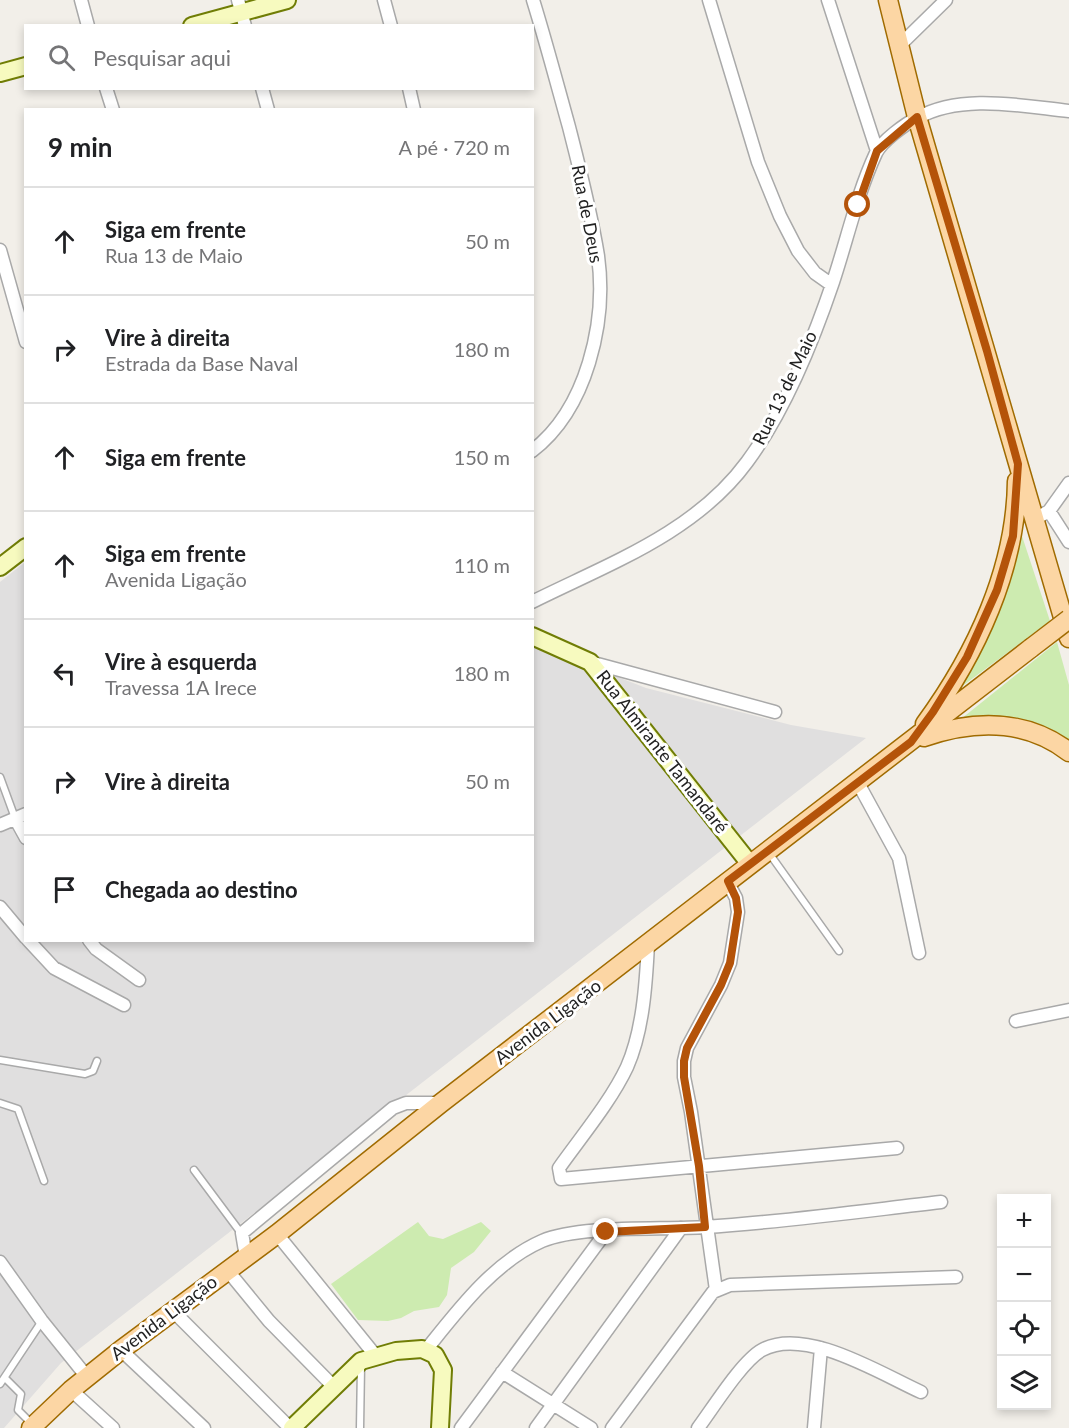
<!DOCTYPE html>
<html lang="pt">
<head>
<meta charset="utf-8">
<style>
  body { margin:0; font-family:Lato,sans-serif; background:#f6f6f6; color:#202124 }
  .controls { position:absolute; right:18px; bottom:18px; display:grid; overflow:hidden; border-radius:0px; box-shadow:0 3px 9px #0003 }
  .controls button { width:54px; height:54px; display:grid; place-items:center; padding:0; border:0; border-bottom:2px solid #e0e0e0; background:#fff; color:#202124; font:30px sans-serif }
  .stop { position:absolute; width:18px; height:18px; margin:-14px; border:4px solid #b45309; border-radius:50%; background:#fff }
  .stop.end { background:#b45309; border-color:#fff; box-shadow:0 2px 6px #0008 }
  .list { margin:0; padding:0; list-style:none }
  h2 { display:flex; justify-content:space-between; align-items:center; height:78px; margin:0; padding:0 24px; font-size:26px }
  h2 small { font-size:20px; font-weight:400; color:#757577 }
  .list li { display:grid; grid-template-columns:39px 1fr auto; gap:18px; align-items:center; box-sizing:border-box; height:108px; padding:0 24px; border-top:2px solid #e0e0e0 }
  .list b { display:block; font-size:22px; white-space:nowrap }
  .list p { margin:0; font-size:20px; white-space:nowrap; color:#757577 }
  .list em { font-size:20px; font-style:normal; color:#757577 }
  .icon { flex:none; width:33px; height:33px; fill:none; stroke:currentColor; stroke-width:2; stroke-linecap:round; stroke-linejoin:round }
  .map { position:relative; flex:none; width:1069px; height:1428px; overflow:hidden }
  .search { position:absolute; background:#fff; box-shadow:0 3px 9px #0003; left:24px; top:24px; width:510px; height:66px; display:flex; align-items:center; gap:15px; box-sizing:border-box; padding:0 21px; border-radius:0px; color:#757577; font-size:22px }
  .panel { position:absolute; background:#fff; box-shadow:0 3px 9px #0003; left:24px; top:108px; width:510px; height:834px; border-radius:0px }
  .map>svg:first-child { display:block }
  .residential { fill:#e0dfdf }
  .grass { fill:#cdebb0 }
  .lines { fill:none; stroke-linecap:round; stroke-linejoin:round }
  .service-casing { stroke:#a9a9a9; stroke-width:9 }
  .minor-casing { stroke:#a9a9a9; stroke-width:15 }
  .secondary-casing { stroke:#707d05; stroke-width:20 }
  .primary-casing { stroke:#a06b00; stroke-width:21 }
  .service { stroke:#fff; stroke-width:6 }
  .minor { stroke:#fff; stroke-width:12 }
  .secondary { stroke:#f7fabf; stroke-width:16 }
  .primary { stroke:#fcd6a4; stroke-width:18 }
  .primary-bridge-casing { stroke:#a06b00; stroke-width:21; stroke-linecap:butt }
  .primary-bridge { stroke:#fcd6a4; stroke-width:18 }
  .route { stroke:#b45309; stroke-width:8 }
  .labels { text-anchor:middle; stroke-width:6; stroke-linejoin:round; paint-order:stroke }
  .street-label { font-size:18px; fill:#222; stroke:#fff }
</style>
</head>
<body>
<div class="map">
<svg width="1069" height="1428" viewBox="0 0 1069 1428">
  <rect width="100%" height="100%" fill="#f2efe9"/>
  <path class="residential" d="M 25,562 L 26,940 L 532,940 L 533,644 L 646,688 L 791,725 L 866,738 L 61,1363 L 4,1428 L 0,1428 L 0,582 Z"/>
  <path class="grass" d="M 1022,536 L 1050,621 L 957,690 Z
    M 1057,642 L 1069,685 L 1069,745 C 1027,724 1009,711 961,719 Z
    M 418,1222 L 429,1236 L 443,1239 L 481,1222 L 491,1231 L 474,1252 L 451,1268 L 447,1295 L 439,1307 L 414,1311 L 401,1318 L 388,1321 L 358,1320 L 331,1284 Z"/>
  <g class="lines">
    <g class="service-casing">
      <path id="service" d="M 0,777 L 15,818
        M 769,853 L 839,951
        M 0,1060 L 85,1074 L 93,1071 L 97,1061
        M 0,1103 L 18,1109 L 44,1181
        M 194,1170 L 241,1233
        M 5,1378 L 21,1394 L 18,1410 L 31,1423
        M 0,1384 L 42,1321
        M 360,1428 L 361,1366"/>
    </g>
    <g class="minor-casing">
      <path id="minor" d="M 81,0 L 88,26
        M 238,0 L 245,26
        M 384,0 L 391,26
        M 709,0 L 758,162 L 780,216 L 798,251 L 815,273 L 832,285
        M 828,0 L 877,151
        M 899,46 L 946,0
        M 106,88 L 113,110
        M 262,88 L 268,110
        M 409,88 L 414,110
        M 0,250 L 26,342
        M 532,451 C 587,409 607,322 598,256 C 591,212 580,170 569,127 C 557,84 546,42 533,0
        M 1049,511 L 1069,542
        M 1033,520 L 1049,511 L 1069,483
        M 532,602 C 608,564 695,533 747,462 C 784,412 813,341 833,282 C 847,240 857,194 876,153 C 882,141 905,124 917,118 C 962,93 1021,106 1069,111
        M 590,662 L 775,712
        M 858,783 L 899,858 L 919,953
        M 15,818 L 26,838
        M 0,825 L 26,814
        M 0,907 L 26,938
        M 28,940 L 54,968 L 124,1005
        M 89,940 L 96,949 L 139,980
        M 648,944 C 646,984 643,1031 627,1067 C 611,1101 581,1137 559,1168 L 561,1179 L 897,1148
        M 1016,1021 L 1069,1010
        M 277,1234 L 375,1355
        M 246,1257 L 242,1233 L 393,1108 L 406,1103 L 441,1103
        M 0,1262 L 42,1321 L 87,1377
        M 228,1271 L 269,1321 L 333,1386
        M 716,1290 L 691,1112 L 684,1077 L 684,1061 L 687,1048 L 721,985 L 730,963 L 738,912 L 736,898 L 727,881
        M 173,1311 L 290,1428
        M 121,1350 L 204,1428
        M 426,1350 C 458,1310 494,1262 542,1241 C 580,1225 660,1230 705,1227 C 784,1222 863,1211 941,1202
        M 502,1372 L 591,1428
        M 71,1390 L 113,1428
        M 461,1428 L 606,1232
        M 536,1428 L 681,1228
        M 612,1428 L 713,1292 L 730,1285 L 956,1277
        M 698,1428 C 713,1408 742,1361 762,1350 C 805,1326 881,1374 921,1392
        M 814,1428 L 821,1348"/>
    </g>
    <g class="secondary-casing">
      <path id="secondary" d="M 192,26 L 287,0
        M 0,73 L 26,66
        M 0,567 L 26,547
        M 532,636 L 590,662 L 750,864
        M 292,1428 L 361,1361 L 396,1351 L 422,1349 L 435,1355 L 443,1370 L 440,1428"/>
    </g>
    <g class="primary-casing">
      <path id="primary" d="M 888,0 L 917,117 L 1069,638
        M 925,724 C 976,654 1016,569 1017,481
        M 924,737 C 974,720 1026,719 1069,752
        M 31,1428 L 71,1390 L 121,1350 L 277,1234 L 441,1103 L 1031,648"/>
    </g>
    <use href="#service" class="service"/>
    <use href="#minor" class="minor"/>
    <use href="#secondary" class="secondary"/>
    <use href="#primary" class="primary"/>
    <g class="primary-bridge-casing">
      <path id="primary-bridge" d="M 1031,648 L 1069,619"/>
    </g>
    <use href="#primary-bridge" class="primary-bridge"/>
  </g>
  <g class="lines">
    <path class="route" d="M 606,1232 L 705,1227 L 699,1166 L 684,1077 L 684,1061 L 687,1048 L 721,985 L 730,963 L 738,912 L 736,898 L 728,881 L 911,742 L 933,712 L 967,657 L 997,590 L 1013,536 L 1018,464 L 987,351 L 917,117 L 877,151 L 858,205"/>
  </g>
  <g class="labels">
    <g class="street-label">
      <text transform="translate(587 214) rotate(79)" y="6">Rua de Deus</text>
      <text transform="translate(785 388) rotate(-64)" y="6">Rua 13 de Maio</text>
      <text transform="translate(662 752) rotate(52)" y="6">Rua Almirante Tamandaré</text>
      <text transform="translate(548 1022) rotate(-37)" y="6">Avenida Ligação</text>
      <text transform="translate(164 1318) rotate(-37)" y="6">Avenida Ligação</text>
    </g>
  </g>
</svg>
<div class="controls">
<button>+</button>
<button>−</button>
<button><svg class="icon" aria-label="locate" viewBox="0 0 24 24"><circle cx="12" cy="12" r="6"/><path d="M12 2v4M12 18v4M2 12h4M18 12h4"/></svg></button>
<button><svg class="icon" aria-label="layers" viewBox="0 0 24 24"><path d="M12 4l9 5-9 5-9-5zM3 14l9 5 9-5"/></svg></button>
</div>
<div class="stop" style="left:858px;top:205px"></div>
<div class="stop end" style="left:606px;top:1232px"></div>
<div class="search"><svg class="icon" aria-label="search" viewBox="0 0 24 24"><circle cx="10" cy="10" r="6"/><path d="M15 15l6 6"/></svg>Pesquisar aqui</div>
<section class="panel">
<h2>9 min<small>A pé · 720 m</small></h2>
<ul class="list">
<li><svg class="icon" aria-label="ahead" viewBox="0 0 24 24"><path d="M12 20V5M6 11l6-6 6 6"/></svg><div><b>Siga em frente</b><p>Rua 13 de Maio</p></div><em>50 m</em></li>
<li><svg class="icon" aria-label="right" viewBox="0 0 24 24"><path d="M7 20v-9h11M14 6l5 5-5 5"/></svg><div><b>Vire à direita</b><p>Estrada da Base Naval</p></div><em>180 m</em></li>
<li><svg class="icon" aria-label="ahead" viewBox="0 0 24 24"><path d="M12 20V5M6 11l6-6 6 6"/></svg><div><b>Siga em frente</b></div><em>150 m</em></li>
<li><svg class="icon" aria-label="ahead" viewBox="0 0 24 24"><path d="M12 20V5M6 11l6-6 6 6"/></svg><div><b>Siga em frente</b><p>Avenida Ligação</p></div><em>110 m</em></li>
<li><svg class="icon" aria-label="left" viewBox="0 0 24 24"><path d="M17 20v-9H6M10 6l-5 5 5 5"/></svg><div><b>Vire à esquerda</b><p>Travessa 1A Irece</p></div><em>180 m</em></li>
<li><svg class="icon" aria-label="right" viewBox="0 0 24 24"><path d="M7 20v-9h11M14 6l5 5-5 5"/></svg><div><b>Vire à direita</b></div><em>50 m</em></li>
<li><svg class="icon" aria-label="arrive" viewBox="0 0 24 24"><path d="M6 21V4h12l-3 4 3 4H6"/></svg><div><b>Chegada ao destino</b></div></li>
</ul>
</section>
</div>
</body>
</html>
